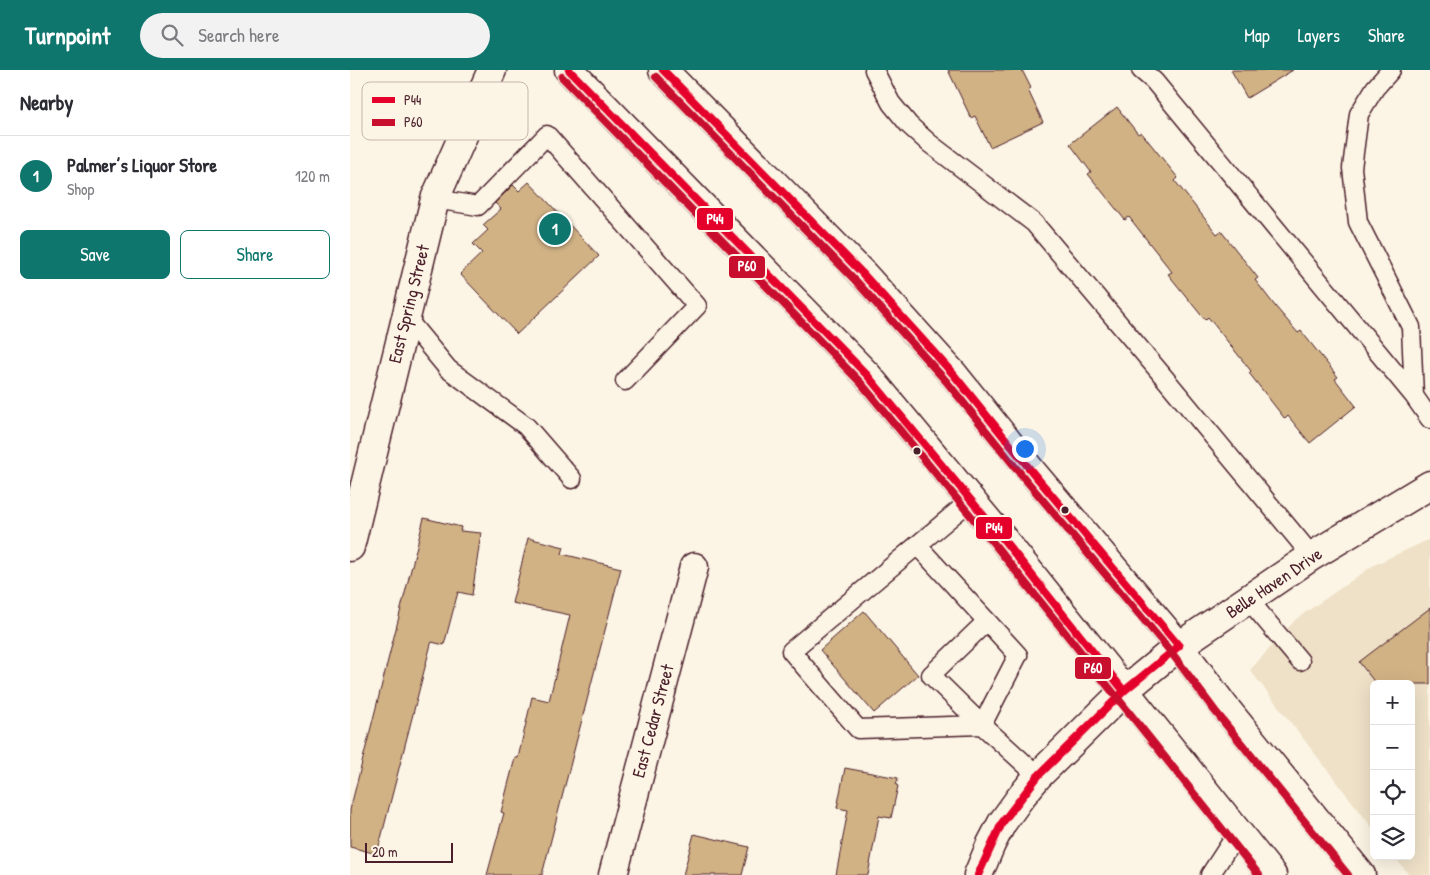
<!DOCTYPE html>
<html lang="en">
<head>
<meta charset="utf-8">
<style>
  body { margin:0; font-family:"Patrick Hand",sans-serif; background:#f2f2f3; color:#2b2b33 }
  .controls { position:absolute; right:15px; bottom:15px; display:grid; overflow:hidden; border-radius:8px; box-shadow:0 5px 20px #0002 }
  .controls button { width:45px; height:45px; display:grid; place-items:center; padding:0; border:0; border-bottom:1px solid #e1e1e2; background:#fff; color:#2b2b33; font:25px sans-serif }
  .scale { position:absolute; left:15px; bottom:12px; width:88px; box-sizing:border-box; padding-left:5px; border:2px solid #4a1f2b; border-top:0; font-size:14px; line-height:18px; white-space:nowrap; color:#4a1f2b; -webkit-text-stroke:4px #fcf5e5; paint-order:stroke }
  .you { position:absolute; left:674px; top:378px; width:18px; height:18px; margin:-12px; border:4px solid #fff; border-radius:50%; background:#1a73e8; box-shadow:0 0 0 8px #1a73e833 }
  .badge { display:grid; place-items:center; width:32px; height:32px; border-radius:50%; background:#0f766e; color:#fff; font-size:16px; font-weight:700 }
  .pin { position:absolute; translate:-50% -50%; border:2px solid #fff; box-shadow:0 1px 5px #0006 }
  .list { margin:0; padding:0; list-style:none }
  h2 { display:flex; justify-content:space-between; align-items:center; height:65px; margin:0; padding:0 20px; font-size:21px }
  h2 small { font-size:16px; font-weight:400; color:#7c7c81 }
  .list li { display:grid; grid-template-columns:32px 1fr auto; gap:15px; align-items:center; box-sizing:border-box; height:80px; padding:0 20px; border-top:1px solid #e1e1e2 }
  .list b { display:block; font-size:19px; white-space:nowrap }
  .list p { margin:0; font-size:16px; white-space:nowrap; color:#7c7c81 }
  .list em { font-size:16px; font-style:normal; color:#7c7c81 }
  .actions { display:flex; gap:10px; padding:15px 20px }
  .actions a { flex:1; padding:11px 0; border:1px solid #0f766e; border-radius:8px; text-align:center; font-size:18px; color:#0f766e }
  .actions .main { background:#0f766e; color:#fff }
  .icon { flex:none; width:28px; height:28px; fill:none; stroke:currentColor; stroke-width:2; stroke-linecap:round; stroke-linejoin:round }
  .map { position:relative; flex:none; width:1080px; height:805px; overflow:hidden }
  header { display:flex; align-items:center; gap:30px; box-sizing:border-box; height:70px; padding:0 25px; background:#0f766e; color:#fff }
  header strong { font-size:24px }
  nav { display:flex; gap:28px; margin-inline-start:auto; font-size:18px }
  .search { width:350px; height:45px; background:#f2f2f3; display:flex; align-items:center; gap:12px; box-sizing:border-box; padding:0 18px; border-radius:28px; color:#7c7c81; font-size:19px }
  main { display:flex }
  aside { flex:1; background:#fff }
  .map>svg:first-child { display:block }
  .built { fill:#efe1c8 }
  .building { fill:#d1b285; stroke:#4a1f2b }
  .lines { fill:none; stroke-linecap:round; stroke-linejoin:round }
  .service-casing { stroke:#4a1f2b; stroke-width:21 }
  .minor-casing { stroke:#4a1f2b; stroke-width:31 }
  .tertiary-casing { stroke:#4a1f2b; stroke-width:31 }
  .primary-casing { stroke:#4a1f2b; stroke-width:31 }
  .service { stroke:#fcf5e5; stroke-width:18 }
  .minor { stroke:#fcf5e5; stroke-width:28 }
  .tertiary { stroke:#fcf5e5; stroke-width:28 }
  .primary { stroke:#fcf5e5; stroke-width:28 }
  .bus-1-casing { stroke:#fcf5e5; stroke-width:11 }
  .bus-2-casing { stroke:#fcf5e5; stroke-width:11 }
  .bus-1 { stroke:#e4002b; stroke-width:8 }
  .bus-2 { stroke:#c8102e; stroke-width:8 }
  .bus-dot { fill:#4a1f2b; stroke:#fcf5e5; stroke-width:2 }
  .labels { text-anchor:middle; stroke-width:5; stroke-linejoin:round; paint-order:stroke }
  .street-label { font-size:18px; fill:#4a1f2b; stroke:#fcf5e5 }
  .key { fill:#fcf5e5; stroke:#c7b5ad; stroke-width:1 }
  .key-label { font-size:14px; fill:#4a1f2b }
  .line-badge { stroke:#fcf5e5; stroke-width:2 }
  .badge-label { font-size:14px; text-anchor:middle; font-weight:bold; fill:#fff }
</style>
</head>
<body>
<header>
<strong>Turnpoint</strong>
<div class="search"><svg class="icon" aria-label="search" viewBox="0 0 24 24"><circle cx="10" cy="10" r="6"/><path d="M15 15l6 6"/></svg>Search here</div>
<nav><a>Map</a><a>Layers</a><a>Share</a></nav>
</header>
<main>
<aside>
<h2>Nearby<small></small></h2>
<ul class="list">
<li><span class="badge">1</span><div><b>Palmer’s Liquor Store</b><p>Shop</p></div><em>120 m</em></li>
</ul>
<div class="actions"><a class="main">Save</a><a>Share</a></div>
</aside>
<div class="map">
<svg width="1080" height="805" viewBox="0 0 1080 805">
  <rect width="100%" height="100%" fill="#fcf5e5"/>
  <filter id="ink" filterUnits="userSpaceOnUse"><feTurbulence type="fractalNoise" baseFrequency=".02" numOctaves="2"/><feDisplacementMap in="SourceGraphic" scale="10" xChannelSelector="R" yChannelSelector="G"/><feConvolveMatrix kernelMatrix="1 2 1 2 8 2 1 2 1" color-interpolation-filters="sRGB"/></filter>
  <g filter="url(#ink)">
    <path class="built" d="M 1080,469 L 1080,805 L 1059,805 L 1044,786 L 1061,786 L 1061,614 L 1024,614 L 1024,760 L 900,600 L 946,549 L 1024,495 Z"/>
    <path class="building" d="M 598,0 L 672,0 L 681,18 L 678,20 L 693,52 L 640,77 L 625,46 L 621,48 Z
      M 881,0 L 943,0 L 897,28 Z
      M 767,37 L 788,64 L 791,62 L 828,108 L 825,111 L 867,164 L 871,161 L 908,208 L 905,210 L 925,236 L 948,263 L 951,261 L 988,307 L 985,309 L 1006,336 L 960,373 L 938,346 L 935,349 L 899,303 L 901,301 L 858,247 L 855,250 L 818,204 L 822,202 L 800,174 L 779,147 L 775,150 L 738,104 L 741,102 L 720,74 Z
      M 179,112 L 249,186 L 167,264 L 110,204 L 132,183 L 123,174 L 138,160 L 133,155 L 151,139 L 145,133 L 163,115 L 169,121 Z
      M 74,448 L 111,457 L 110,461 L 131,463 L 122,525 L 108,522 L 94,575 L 82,572 L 81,574 L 27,784 L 0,777 L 0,740 Z
      M 178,468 L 214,477 L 212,484 L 271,498 L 192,805 L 137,805 L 154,743 L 151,742 L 165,688 L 168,688 L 182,627 L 199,631 L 220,545 L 162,533 Z
      M 1080,538 L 1080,614 L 1026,614 L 1009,592 Z
      M 514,541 L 568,605 L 524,643 L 470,580 Z
      M 495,698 L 548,708 L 546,715 L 548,716 L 541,748 L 529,746 L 518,805 L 486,805 L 498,740 L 487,738 Z
      M 344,764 L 399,777 L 392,805 L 333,805 Z"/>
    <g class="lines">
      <g class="service-casing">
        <path id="service" d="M 524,0 L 541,33 L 559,55 L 579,73 L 684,153 L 808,300 L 962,486
          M 791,0 L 804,11 L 1064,326 L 1080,349
          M 1041,0 L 1025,18 L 1009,44 L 1002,98 L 1008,152 L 1061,257 L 1064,326
          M 85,129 L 128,136 L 197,65 L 347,236 L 275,311
          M 56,248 L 98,299 L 176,356 L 222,409
          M 621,430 L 441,581 L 508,659 L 632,655 L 688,706
          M 567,475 L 668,585 L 632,655 L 581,605 L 637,551
          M 898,529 L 950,591
          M 860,805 L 888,762"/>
      </g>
      <g class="minor-casing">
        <path id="minor" d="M 0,477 L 85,129 L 142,0
          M 263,805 L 344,497"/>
      </g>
      <g class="tertiary-casing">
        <path id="tertiary" d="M 628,805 L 641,774 L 652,753 L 670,728 L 688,706 L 774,621 L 829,576 L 962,486 L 1080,415"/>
      </g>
      <g class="primary-casing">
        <path id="primary" d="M 219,0 L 517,305 L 653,469 L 922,805
          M 313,0 L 512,203 L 604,305 L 683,403 L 829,576 L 873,635 L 1011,805"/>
      </g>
      <use href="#service" class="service"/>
      <use href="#minor" class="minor"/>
      <use href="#tertiary" class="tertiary"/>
      <use href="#primary" class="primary"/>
      <g class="bus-1-casing">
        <path id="bus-1" d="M 219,0 L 517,305 L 653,469 L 774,621
          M 313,0 L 512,203 L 570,267 L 604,305 L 683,403 L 829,576 L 774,621 L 688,706 L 652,753 L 628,805"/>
      </g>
      <g class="bus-2-casing">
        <path id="bus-2" d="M 212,7 L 510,312 L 645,475 L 909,805
          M 306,7 L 505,210 L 596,311 L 675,409 L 821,582 L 865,641 L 998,805"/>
      </g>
      <use href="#bus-1" class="bus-1"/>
      <use href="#bus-2" class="bus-2"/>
    </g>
  </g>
  <g class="bus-dot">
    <circle cx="567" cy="381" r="4.5"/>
    <circle cx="715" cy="440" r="4.5"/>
  </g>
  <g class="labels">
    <g class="street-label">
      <text transform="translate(59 234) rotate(-76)" y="6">East Spring Street</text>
      <text transform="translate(924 513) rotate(-34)" y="6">Belle Haven Drive</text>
      <text transform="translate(303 651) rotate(-75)" y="6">East Cedar Street</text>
    </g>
  </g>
  <rect x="12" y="12" width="166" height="58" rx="8" class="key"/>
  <rect x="22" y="27" width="23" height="6" fill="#e4002b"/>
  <rect x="22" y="49" width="23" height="7" fill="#c8102e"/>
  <g class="key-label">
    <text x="54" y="35">P44</text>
    <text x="54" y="57">P60</text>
  </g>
  <g class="line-badge">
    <rect x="346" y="137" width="38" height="24" rx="5" fill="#e4002b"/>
    <rect x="378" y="185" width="38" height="24" rx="5" fill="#c8102e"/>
    <rect x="625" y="446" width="38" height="24" rx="5" fill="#e4002b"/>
    <rect x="724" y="586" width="38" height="24" rx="5" fill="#c8102e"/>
  </g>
  <g class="badge-label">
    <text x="365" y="154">P44</text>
    <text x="397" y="201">P60</text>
    <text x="644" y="463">P44</text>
    <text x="743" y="603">P60</text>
  </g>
</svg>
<div class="controls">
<button>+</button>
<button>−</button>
<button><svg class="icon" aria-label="locate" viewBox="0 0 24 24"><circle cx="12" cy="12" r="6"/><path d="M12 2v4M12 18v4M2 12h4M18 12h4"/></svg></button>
<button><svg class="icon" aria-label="layers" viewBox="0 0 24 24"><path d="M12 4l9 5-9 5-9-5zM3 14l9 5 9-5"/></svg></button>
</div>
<div class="scale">20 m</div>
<div class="you"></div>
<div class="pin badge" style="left:205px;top:159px">1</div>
</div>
</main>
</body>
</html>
